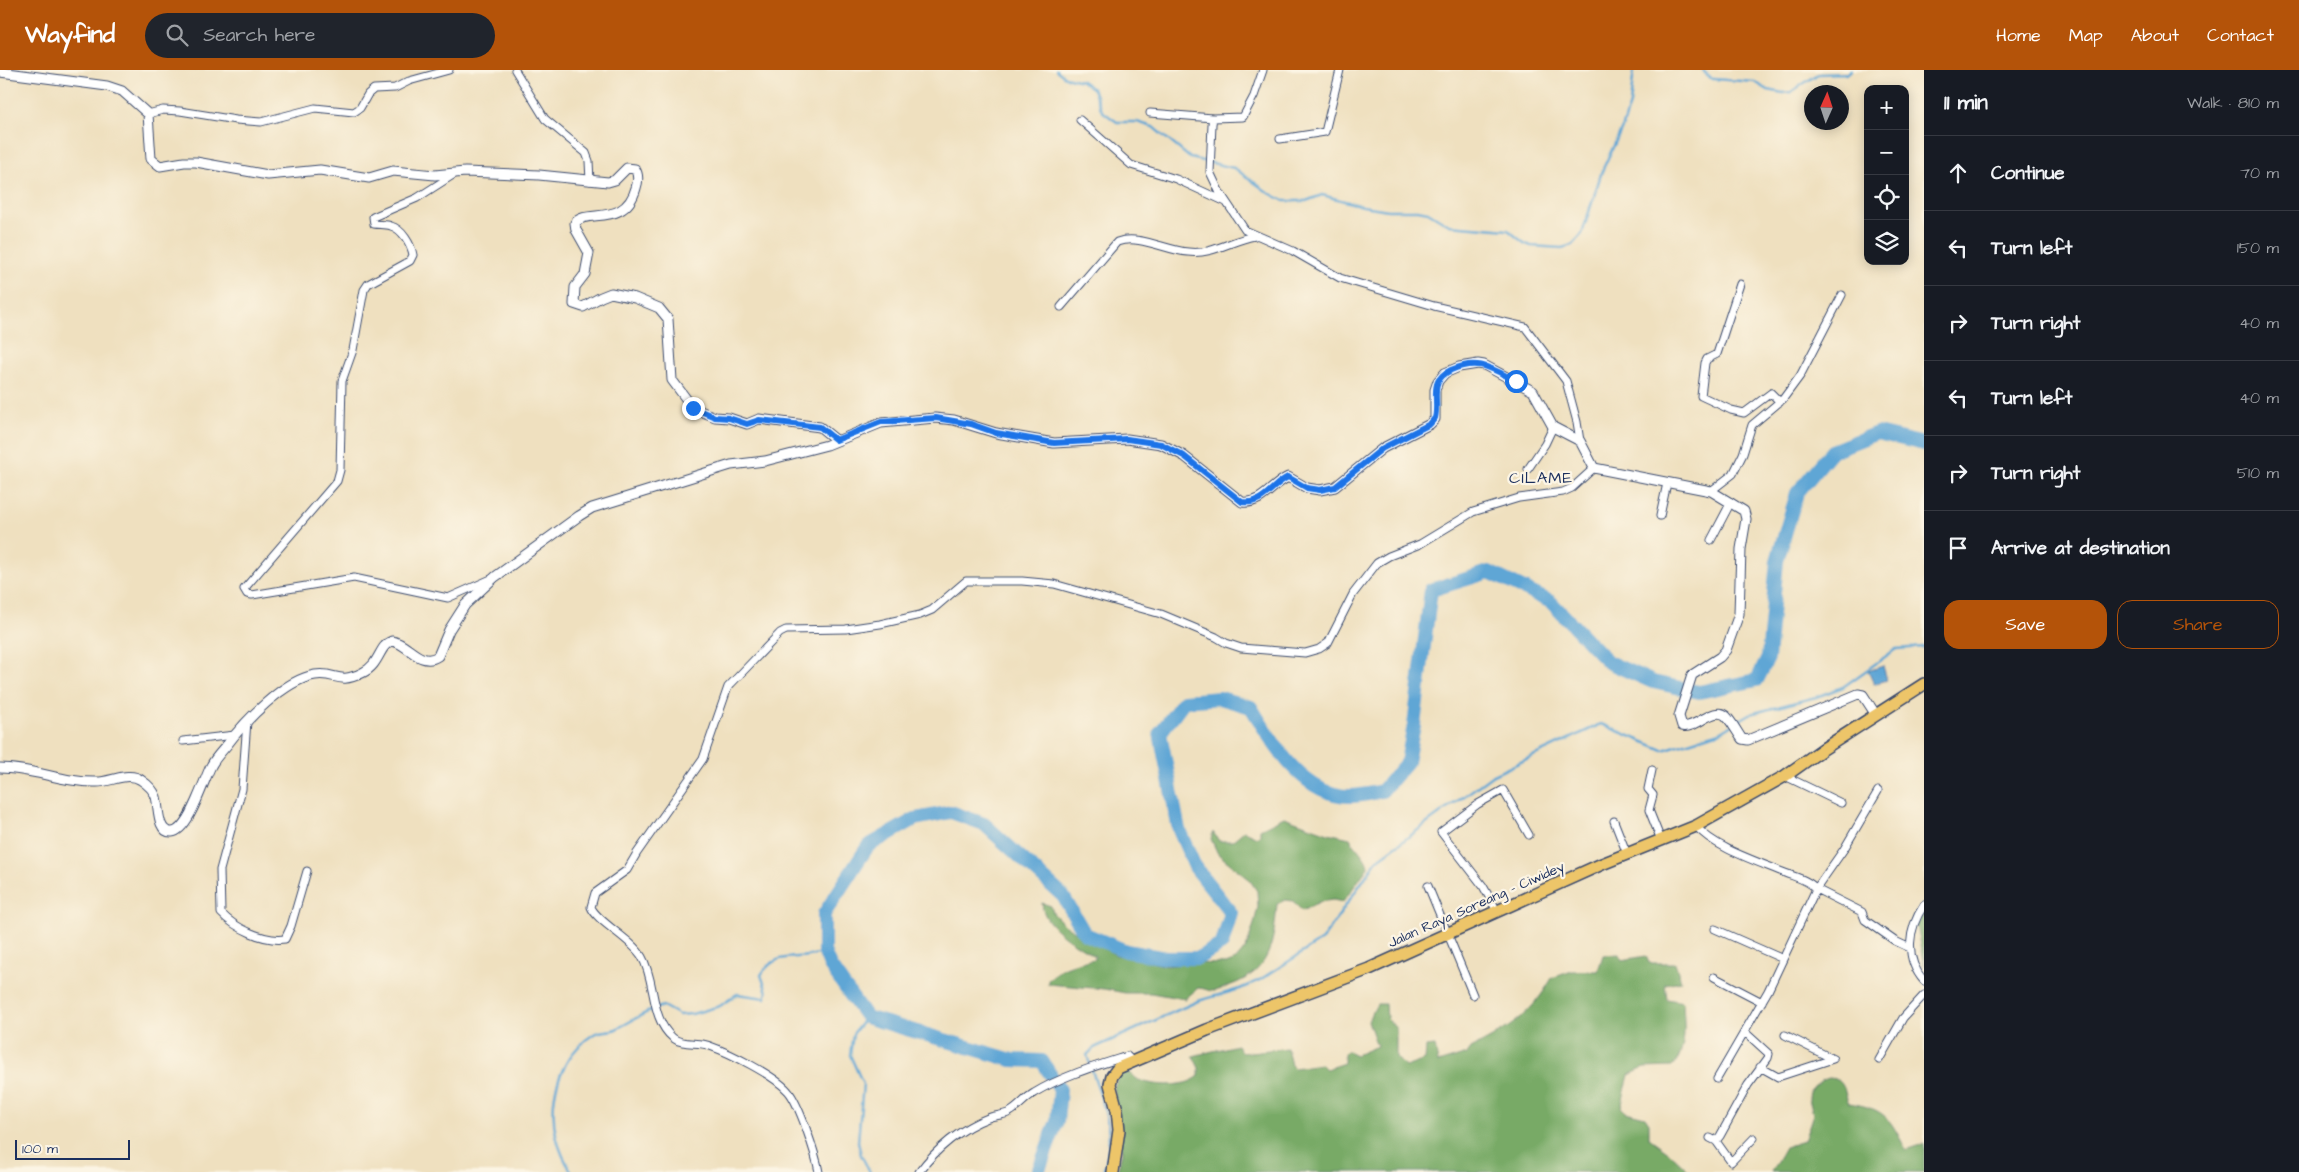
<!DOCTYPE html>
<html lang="en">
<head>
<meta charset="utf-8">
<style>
  body { margin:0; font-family:"Architects Daughter",sans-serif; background:#20242c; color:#f1f3f6 }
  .controls { position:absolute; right:15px; top:15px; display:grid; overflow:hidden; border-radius:10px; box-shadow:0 2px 12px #0003 }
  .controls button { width:45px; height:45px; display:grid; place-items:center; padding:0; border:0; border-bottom:1px solid #363941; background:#171b24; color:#f1f3f6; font:25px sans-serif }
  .compass { position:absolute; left:1804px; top:15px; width:45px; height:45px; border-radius:50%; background:#171b24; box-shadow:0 2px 12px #0003; rotate:3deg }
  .scale { position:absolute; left:15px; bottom:12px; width:115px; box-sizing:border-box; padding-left:5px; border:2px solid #1b2f5e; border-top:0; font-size:14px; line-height:18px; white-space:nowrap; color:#1b2f5e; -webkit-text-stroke:4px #fcf5e5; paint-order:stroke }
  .stop { position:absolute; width:15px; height:15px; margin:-11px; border:4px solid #1a73e8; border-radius:50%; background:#fff }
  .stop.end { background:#1a73e8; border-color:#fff; box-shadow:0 1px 5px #0008 }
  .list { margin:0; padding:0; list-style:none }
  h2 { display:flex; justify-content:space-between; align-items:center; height:65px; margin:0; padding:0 20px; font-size:21px }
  h2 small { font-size:16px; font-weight:400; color:#9ea1a6 }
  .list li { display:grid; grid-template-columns:32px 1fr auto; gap:15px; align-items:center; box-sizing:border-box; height:75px; padding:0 20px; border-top:1px solid #363941 }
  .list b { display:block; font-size:19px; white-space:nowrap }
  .list em { font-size:16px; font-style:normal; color:#9ea1a6 }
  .actions { display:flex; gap:10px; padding:15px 20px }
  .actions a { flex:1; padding:11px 0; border:1px solid #b45309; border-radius:15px; text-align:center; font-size:18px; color:#b45309 }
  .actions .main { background:#b45309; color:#fff }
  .icon { flex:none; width:28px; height:28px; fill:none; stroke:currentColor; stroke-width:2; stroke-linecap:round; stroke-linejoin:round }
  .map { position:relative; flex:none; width:1924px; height:1102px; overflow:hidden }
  header { display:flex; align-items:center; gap:30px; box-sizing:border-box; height:70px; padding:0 25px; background:#b45309; color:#fff }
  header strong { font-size:24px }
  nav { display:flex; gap:28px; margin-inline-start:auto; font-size:18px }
  .search { width:350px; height:45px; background:#20242c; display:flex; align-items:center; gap:12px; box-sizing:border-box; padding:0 18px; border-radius:28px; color:#9ea1a6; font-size:19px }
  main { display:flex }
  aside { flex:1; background:#171b24 }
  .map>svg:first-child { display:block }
  .forest { fill:#78aa66; stroke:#4a6c62 }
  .water { fill:#5ea6d5; stroke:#3c6a9a }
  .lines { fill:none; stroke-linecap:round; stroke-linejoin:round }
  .stream { stroke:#5ea6d5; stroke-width:2.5 }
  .river { stroke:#5ea6d5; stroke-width:14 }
  .minor-casing { stroke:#3b4a6d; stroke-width:9 }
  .tertiary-casing { stroke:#3b4a6d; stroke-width:11 }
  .trunk-casing { stroke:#3b4a6d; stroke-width:14 }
  .minor { stroke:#fff; stroke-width:7 }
  .tertiary { stroke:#fff; stroke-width:9 }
  .trunk { stroke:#edc569; stroke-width:11 }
  .route { stroke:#1a73e8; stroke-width:6 }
  .labels { text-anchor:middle; stroke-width:4.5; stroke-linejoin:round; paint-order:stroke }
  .street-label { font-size:14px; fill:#1b2f5e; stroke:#fcf5e5 }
  .quarter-label { font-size:16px; letter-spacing:1px; fill:#1b2f5e; stroke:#fcf5e5 }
</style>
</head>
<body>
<header>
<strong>Wayfind</strong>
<div class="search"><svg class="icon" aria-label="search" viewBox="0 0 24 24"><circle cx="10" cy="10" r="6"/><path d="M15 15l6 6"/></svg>Search here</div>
<nav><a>Home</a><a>Map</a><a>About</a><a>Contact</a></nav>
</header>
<main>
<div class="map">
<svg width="1924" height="1102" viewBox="0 0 1924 1102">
  <rect width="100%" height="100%" fill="#fcf5e5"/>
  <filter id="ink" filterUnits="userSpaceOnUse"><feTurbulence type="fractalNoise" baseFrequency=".02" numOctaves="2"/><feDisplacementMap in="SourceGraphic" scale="10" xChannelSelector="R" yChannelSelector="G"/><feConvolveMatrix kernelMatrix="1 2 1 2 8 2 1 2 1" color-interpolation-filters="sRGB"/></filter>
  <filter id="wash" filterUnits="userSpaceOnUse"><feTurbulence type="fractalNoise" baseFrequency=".0096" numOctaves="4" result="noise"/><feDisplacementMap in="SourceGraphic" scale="20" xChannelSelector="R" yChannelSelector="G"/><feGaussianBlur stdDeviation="1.12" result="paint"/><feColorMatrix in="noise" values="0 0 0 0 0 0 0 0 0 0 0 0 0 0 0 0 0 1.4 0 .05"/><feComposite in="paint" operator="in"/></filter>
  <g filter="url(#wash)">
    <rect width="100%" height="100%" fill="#efe0bf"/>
    <path class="forest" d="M 1284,747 L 1328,763 L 1350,768 C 1355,778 1367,787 1368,797 L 1343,832 L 1333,830 L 1319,832 L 1302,841 L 1293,831 L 1285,830 L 1277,834 C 1274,872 1271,901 1231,915 C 1226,917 1218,921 1213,921 C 1208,921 1204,918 1198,918 L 1185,929 L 1151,923 L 1125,923 L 1104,919 L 1048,914 L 1048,910 C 1052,907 1054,904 1057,902 C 1063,896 1087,890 1095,889 L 1095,886 C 1077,874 1043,858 1042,833 L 1051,836 L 1053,843 L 1066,856 L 1116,885 L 1136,888 L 1166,896 L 1191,893 L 1226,894 L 1236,890 L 1246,878 L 1254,854 L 1258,837 L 1257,821 L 1249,809 L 1218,784 L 1211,769 L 1213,762 L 1219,771 L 1232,771 L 1244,761 L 1257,767 L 1260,765 L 1260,759 Z
      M 1924,843 L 1924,896 L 1916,854 Z
      M 1619,884 L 1622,890 L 1646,886 L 1649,893 L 1675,893 L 1681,911 L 1665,914 L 1667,929 L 1683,932 C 1684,953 1688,980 1672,997 L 1644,998 L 1629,1005 L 1621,1037 L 1626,1042 L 1645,1047 L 1649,1053 L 1649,1068 L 1670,1083 L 1690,1102 L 1117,1102 L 1122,1083 L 1114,1018 L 1121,1000 C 1130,999 1133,1008 1141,1011 C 1158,1016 1185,1018 1199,1006 L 1199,998 L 1193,986 L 1237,975 L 1242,983 L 1287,978 L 1291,995 L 1294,998 L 1321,994 L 1326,999 L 1344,993 L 1344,983 L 1348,981 L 1356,985 L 1377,976 L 1368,951 L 1377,934 L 1386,934 L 1387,949 L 1396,957 L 1396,987 L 1405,997 L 1425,990 L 1426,977 L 1435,976 L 1438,993 L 1467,984 L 1470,979 C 1509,958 1529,948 1552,908 L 1572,901 L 1598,901 L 1603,885 Z
      M 1829,1008 C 1846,1009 1843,1021 1849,1033 C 1887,1039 1890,1049 1906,1080 L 1924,1074 L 1924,1102 L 1771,1102 L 1785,1077 L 1804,1071 L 1813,1044 L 1809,1029 L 1810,1020 L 1823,1010 Z"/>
    <path class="water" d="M 1883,596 L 1887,610 L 1874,614 L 1868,601 Z"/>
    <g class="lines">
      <path class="stream" d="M 1056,0 L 1065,7 L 1082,11 L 1093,19 L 1102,41 L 1117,52 L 1137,52 L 1153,57 L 1190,88 L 1234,98 L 1269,123 L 1284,131 L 1306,131 L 1322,125 L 1363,136 L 1388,140 L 1418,140 L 1428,142 L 1449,155 L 1508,160 L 1524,173 L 1531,176 L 1562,178 L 1572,175 L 1582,164 L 1602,101 L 1623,56 L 1630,34 L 1634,0
        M 1703,0 L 1707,6 L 1713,9 L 1755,12 L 1768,20 L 1783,23 L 1791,22 L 1818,4 L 1848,3 L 1851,0
        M 866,947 L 853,964 L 850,985 L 863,1014 L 858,1072 L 861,1085 L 870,1102
        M 572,1102 C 542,1059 548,993 594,964 C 601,960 609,962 616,959 C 633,951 645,941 663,936 L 679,945 L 692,944 L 720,936 L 737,924 L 765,928 L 767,922 L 761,905 C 778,877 800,894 824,881
        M 1103,1102 C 1119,1060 1099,1025 1087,985 L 1094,978 L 1198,931 L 1240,919 L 1258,911 L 1322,870 L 1377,790 L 1493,705 L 1601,654 L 1663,680 L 1720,662 L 1750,644 L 1816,627 L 1843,617 L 1896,579 L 1924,577"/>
      <path class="river" d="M 1038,1102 L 1057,1051 L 1060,1020 L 1042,991 L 1012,990 L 866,947 L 830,896 L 824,881 L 824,844 L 868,776 L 915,749 L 951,742 L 984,754 L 1063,826 L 1085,864 L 1126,881 L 1166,888 L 1198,888 L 1222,874 L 1231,843 L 1195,797 L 1179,760 L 1160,663 L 1184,631 L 1220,628 L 1251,637 C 1272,672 1303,727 1351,726 C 1361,726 1372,723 1382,721 L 1407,692 L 1414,655 L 1431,520 L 1489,502 L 1551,532 L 1608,592 L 1653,612 L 1699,622 L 1757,610 L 1768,588 L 1777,491 L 1797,423 L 1832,381 L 1877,363 L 1924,374"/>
    </g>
  </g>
  <g filter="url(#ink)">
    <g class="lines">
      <g class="minor-casing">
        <path id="minor" d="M 515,0 L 545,49 L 586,83 L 589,91 L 590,111
          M 1263,0 L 1254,26 L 1243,47 L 1213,48 L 1212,54 L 1210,102 L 1219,121 L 1245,160 L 1293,181 L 1340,208 L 1434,236 L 1525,257 L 1566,311 L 1577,352 L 1580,371
          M 1150,43 L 1213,48
          M 148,44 L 163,40 L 180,41 L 236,50 L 261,52 L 315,38 L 354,42 L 360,38 L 368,24 L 374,19 L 395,18 L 409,11 L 449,0
          M 1080,50 L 1131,95 L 1176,109 L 1226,132
          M 1280,69 L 1325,62 L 1340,0
          M 456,103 L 417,128 L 373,147 L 374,154 C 380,155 386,154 391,156 C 402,159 411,174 413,185 L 410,191 L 368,214 L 364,220 L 353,280 L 342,311 L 340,400 L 337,411 L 244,519 L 247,524 L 252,525 L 354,508 L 448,528 L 491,509
          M 1740,214 L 1717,284 L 1707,289 L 1705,293 L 1701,326 L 1731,340 L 1744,343 L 1771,323 L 1780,332
          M 1061,237 L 1117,172 C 1139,164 1165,180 1188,182 C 1213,185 1231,170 1255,166
          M 1528,399 L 1545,374 L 1553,357
          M 1711,421 L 1733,404 L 1743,384 L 1752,355 L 1783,329 L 1800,306 L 1842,225
          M 1660,446 L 1667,413
          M 1711,470 L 1731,432
          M 247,651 L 242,719 L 220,800 L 221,843 C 235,858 264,872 285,869 L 291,856 L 307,801
          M 183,671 L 235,665
          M 1652,700 L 1648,719 L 1653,725 L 1649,740 L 1661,770
          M 1785,706 L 1841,733
          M 1878,721 L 1844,779 L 1816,819 L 1862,842 L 1865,850 L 1895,871 L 1910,878
          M 1614,751 L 1627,784
          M 1696,756 C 1714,778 1759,792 1785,803 C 1795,807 1809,810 1816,819 L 1768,921 L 1717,1009
          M 1428,816 L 1473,925
          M 1924,835 C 1908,859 1904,888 1924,911
          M 1497,841 L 1483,816 L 1441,762 L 1478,734 L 1503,720 L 1529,765
          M 1715,859 L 1783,889
          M 1714,907 L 1762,932
          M 1879,990 L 1903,948 L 1924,925
          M 1760,997 L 1778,1007 L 1833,989 L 1785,965
          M 1710,1068 L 1716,1071 L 1720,1066 L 1748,1015 L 1768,988 L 1769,984 L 1746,963
          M 1716,1071 L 1731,1092 L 1754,1068
          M 819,1102 C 816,1085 799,1033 788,1021 C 774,1005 730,983 710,976 C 698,971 683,976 673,968 C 650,949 656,911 642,887 C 632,869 597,852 591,837 L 595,823 L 627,800 L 637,783 L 703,689 L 728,617 L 780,563 L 786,560 L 846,559 L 880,554 L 920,545 L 932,540 L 966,511 L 1022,511 L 1054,514 L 1161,544 L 1216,567 L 1226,573 L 1241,578 L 1305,583 L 1319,579 L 1328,573 L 1353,524 L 1377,493 L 1389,486 L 1420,474 L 1473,442 L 1519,428 L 1563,422 L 1572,418 L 1594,398
          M 919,1102 C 936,1079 961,1058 988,1048 C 995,1045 1002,1046 1010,1042 C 1019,1037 1025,1028 1034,1023 C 1062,1006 1096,996 1127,986 L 1131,990"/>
      </g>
      <g class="tertiary-casing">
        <path id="tertiary" d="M 0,2 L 107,16 L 122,21 L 148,44 L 151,89 L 160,96 L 184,92 L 196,92 L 268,105 L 320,100 L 369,108 L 393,101 L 435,105 L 465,102 L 539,105 L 608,112 L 615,110 L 627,98 L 635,99 C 639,105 638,112 636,118 C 625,158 586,138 575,153 L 576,160 L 589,183 L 585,204 L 575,217 L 574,234 L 583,237 L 601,227 L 611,223 L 635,228 L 659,238 L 668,249 L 672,310 L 693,338 L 715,347 L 729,348 L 747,354 L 759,349 L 820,357 L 836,370
          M 0,698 C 33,698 64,713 97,712 C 111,712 129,701 141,710 C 147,714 154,721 156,727 C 159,737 157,763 172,762 C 189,761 204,709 211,696 C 215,688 222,681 227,675 C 245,651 284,610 315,605 C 337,602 337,615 362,603 C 381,594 378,576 392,571 C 408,573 420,598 438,586 L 449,560 L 465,535 L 495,507 L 579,446 L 592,438 L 731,395 L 765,391 L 827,375 L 881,353 L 935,348 L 954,350 L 996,363 L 1054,373 L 1127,369 L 1161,374 L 1184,386 L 1242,432 C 1263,434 1271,415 1288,407 L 1307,418 L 1320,420 L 1335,417 L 1383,378 L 1430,354 L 1435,349 L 1435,320 L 1438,311 L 1445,303 L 1459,297 L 1478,294 L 1484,295 L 1533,321 L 1553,357 L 1580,371 L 1594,398 L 1711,421 L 1744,441 L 1746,449 L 1741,479 L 1739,544 L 1726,580 L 1720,587 L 1692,605 L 1679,646 L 1682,656 C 1695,660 1714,635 1726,646 C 1732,652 1737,662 1742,669 L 1748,670 L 1858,624 L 1863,625 L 1876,645"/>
      </g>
      <g class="trunk-casing">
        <path id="trunk" d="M 1113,1102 L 1119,1060 L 1117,1040 L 1110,1014 L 1112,1006 L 1118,998 L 1207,960 L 1369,899 L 1602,794 L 1696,756 L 1785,706 L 1823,679 L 1924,614"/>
      </g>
      <use href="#minor" class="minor"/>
      <use href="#tertiary" class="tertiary"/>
      <use href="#trunk" class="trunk"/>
    </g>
  </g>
  <g class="lines" filter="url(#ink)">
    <path class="route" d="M 693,338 L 715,347 L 729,348 L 747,354 L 759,350 L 820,357 L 836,370 L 881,352 L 936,348 L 971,354 L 996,363 L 1054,373 L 1127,369 L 1161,374 L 1184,386 L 1242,432 C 1264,435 1271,415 1288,407 L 1307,418 L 1320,420 L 1335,417 L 1383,378 L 1430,354 L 1435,348 C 1438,337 1434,325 1437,314 C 1439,307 1445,303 1451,300 C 1478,288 1491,298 1516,311"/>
  </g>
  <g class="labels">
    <g class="street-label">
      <text transform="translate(1476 834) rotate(-24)" y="5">Jalan Raya Soreang - Ciwidey</text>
    </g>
    <g class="quarter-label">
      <text x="1541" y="413">CILAME</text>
    </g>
  </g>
</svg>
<div class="controls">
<button>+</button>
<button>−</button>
<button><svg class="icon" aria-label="locate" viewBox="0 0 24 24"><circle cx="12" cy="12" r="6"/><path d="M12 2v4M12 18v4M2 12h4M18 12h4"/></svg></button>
<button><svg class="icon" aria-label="layers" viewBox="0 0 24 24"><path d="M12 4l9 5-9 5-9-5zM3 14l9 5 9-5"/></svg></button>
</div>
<svg class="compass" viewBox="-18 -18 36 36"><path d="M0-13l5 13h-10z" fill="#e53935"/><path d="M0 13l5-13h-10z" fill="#9ea1a6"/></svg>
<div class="scale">100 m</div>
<div class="stop" style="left:1516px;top:311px"></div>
<div class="stop end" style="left:693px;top:338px"></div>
</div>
<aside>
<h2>11 min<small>Walk · 810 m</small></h2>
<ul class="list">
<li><svg class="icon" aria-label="ahead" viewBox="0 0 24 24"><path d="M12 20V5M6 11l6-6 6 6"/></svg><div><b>Continue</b></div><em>70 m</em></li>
<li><svg class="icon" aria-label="left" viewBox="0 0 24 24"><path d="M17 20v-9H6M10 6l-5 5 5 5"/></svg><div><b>Turn left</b></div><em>150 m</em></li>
<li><svg class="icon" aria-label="right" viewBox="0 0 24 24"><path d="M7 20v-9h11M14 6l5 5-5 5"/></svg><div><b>Turn right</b></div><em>40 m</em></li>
<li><svg class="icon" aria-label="left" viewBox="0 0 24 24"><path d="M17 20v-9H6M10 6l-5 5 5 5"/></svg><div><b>Turn left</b></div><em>40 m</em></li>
<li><svg class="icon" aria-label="right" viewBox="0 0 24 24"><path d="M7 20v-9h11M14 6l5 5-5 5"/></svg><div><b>Turn right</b></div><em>510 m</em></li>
<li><svg class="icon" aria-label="arrive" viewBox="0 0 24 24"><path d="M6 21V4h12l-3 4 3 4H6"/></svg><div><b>Arrive at destination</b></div></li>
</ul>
<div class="actions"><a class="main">Save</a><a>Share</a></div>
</aside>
</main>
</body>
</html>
